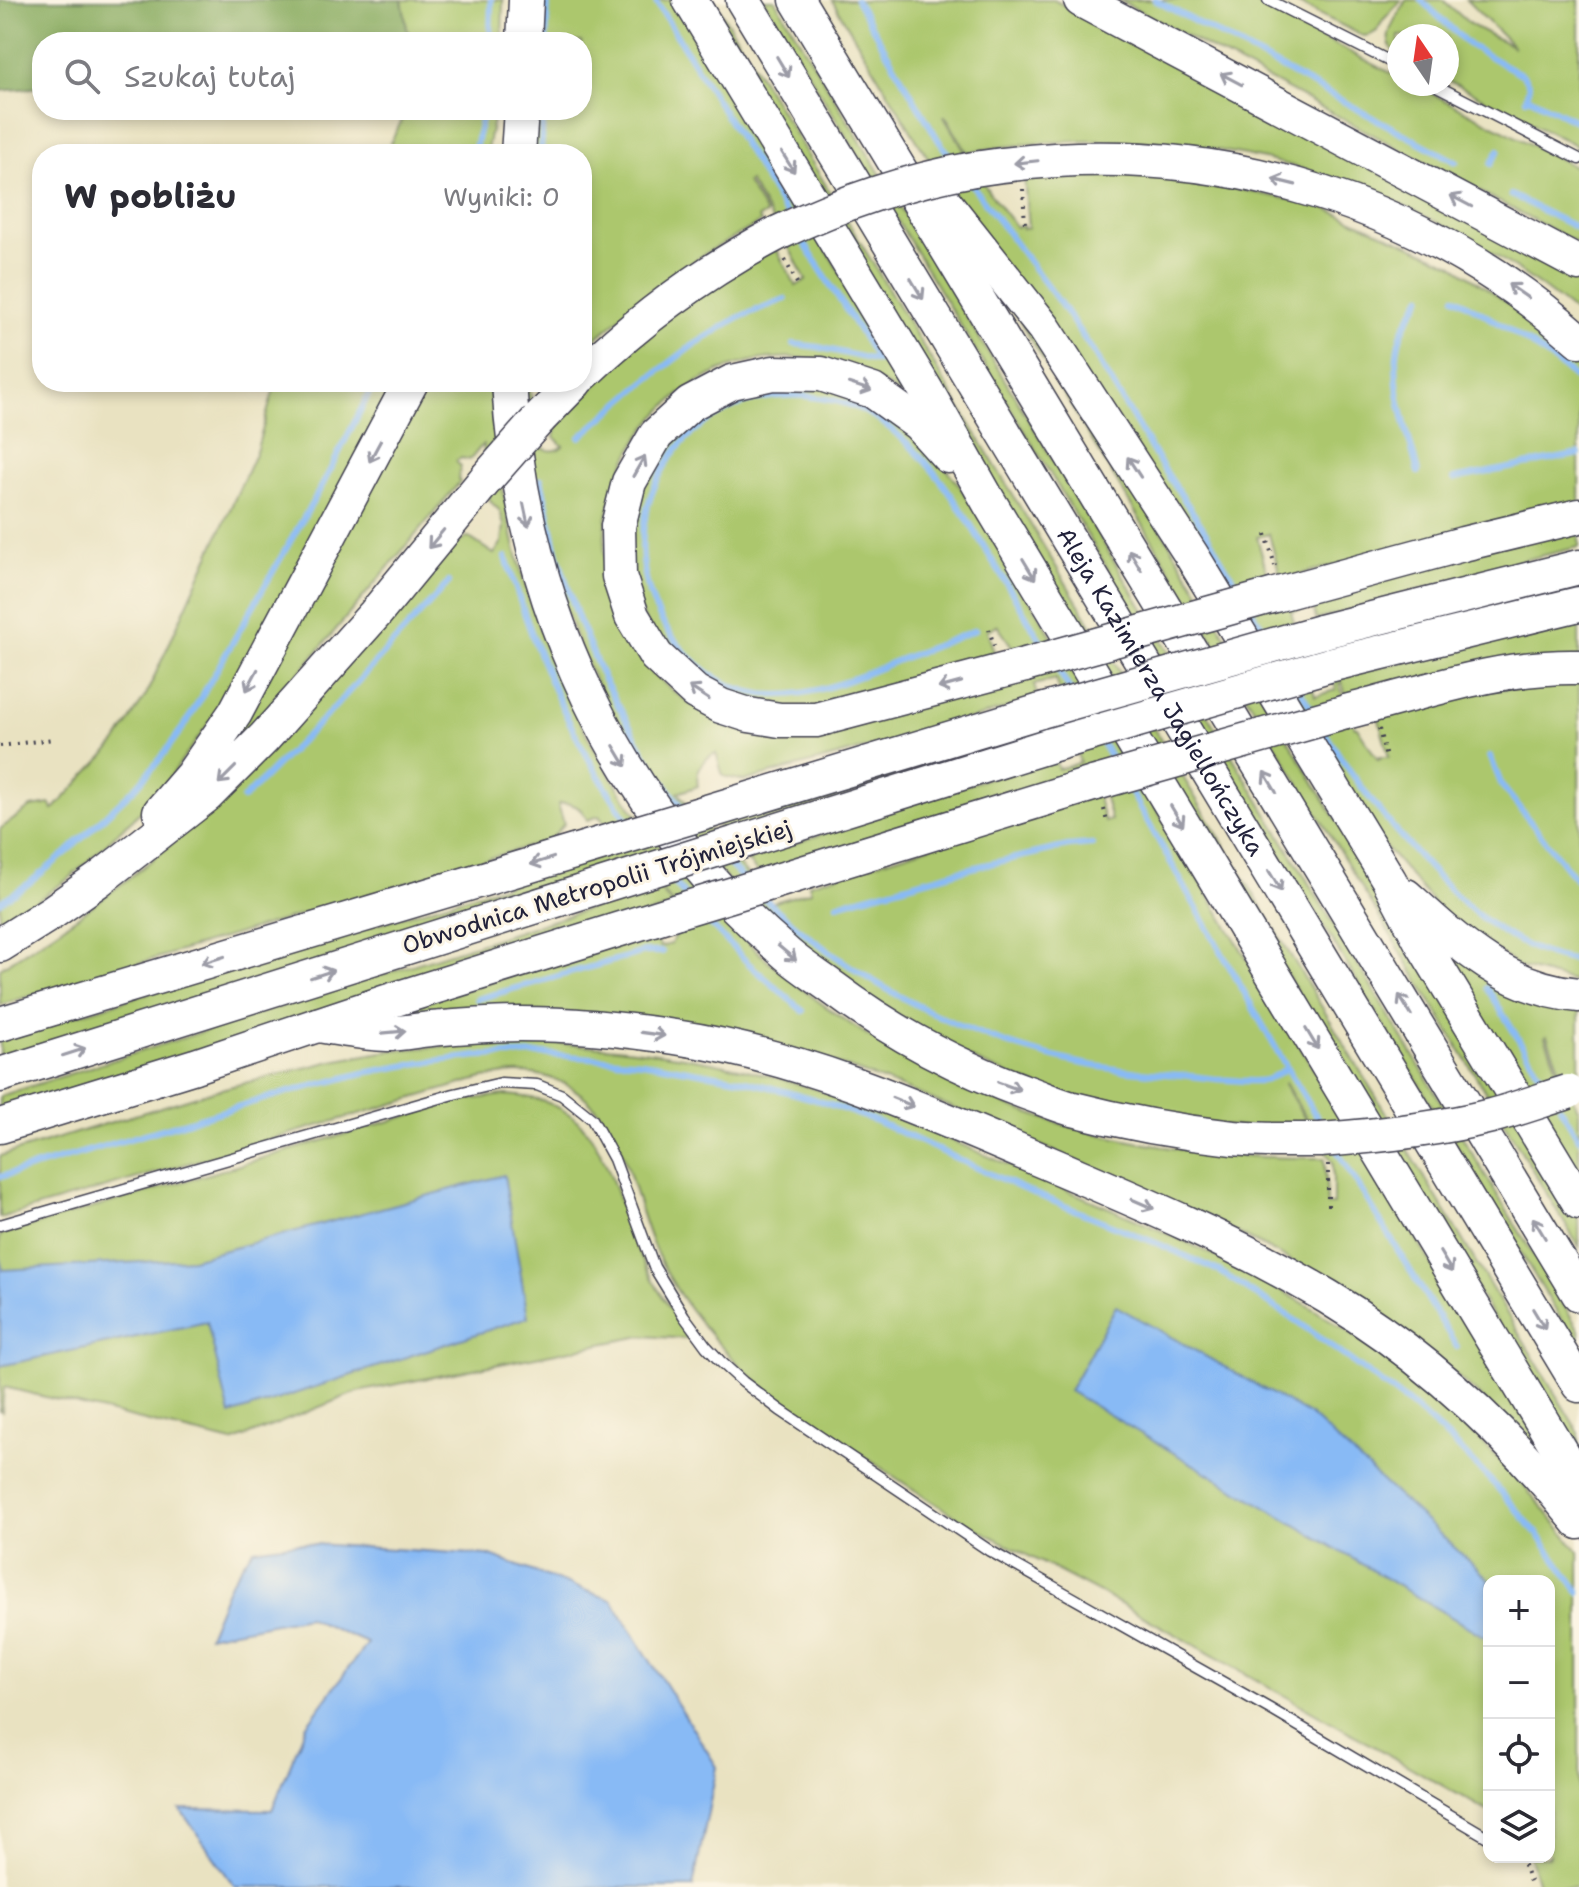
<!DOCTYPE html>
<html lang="pl">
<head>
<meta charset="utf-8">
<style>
  body { margin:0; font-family:"Shantell Sans",sans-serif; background:#f2f2f3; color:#2b2b33 }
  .controls { position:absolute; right:24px; bottom:24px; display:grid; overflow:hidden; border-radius:16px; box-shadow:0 4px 12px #0003 }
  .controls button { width:72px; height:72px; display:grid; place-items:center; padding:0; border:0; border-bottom:2px solid #e1e1e2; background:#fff; color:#2b2b33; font:40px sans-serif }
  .compass { position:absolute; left:1387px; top:24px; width:72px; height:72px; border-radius:50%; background:#fff; box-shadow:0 4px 12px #0003; rotate:347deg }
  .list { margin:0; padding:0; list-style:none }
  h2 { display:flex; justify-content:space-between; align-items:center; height:104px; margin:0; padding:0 32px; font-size:34px }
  h2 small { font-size:26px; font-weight:400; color:#7c7c81 }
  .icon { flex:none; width:44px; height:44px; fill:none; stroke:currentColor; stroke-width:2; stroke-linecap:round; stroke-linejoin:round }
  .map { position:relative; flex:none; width:1579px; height:1887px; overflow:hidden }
  .search { position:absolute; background:#fff; box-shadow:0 4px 12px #0003; left:32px; top:32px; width:560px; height:88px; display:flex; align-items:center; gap:20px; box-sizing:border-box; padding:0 28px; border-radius:32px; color:#7c7c81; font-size:30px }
  .panel { position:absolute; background:#fff; box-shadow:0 4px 12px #0003; left:32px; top:144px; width:560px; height:248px; border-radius:32px }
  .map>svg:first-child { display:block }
  .green { fill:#acc76d; stroke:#677454; stroke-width:2; fill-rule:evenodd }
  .forest { fill:#89ac60; stroke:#56674e; stroke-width:2 }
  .water { fill:#88baf5; stroke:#556e98; stroke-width:2 }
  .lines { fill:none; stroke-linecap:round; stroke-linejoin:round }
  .stream { stroke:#88baf5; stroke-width:6 }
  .service-casing { stroke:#403f4f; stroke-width:13 }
  .motorway-casing { stroke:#403f4f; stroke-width:37 }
  .path { stroke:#403f4f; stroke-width:4; stroke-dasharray:2 6; stroke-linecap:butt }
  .service { stroke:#fff; stroke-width:10 }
  .motorway { stroke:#fff; stroke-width:34 }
  .motorway-bridge-casing { stroke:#403f4f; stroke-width:37; stroke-linecap:butt }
  .motorway-bridge { stroke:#fff; stroke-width:34 }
  .oneway { stroke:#9c9ca7 }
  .labels { text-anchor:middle; stroke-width:6; stroke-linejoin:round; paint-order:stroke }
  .street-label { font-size:24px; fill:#22223b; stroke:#fcf5e5 }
</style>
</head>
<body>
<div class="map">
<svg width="1579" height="1887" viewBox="0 0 1579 1887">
  <rect width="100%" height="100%" fill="#fcf5e5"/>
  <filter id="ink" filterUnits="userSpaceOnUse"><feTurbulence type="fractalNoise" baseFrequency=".0125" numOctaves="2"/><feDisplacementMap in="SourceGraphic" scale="16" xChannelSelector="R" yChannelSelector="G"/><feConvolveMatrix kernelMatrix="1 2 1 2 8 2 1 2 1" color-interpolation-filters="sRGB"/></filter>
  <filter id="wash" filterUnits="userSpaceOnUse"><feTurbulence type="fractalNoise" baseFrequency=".006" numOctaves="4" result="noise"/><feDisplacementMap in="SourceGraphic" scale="32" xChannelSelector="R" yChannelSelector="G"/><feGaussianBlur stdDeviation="1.8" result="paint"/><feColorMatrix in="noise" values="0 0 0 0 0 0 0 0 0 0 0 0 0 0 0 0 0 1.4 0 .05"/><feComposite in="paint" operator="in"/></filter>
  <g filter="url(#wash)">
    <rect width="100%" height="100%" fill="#e9e2c1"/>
    <path class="green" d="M 402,0 L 503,0 L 502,42 L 412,42 L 407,29 Z
      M 538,0 L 676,0 L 914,396 L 915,398 L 912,401 C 880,381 856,366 818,360 C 637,332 530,562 666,685 C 717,730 771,738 835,729 L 1029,671 L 997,625 L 987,630 L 997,661 C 931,681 842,717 774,710 C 730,706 687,682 661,646 C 554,501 717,315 874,402 C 913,424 945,464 970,501 L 1546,1453 L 1546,1456 L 1543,1458 C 1536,1454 1531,1447 1525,1440 C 1512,1427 1498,1413 1484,1400 C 1440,1360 1392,1322 1342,1291 C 1255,1236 1159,1196 1065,1156 C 975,1117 885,1077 790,1049 C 659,1011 519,1003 384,1022 L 381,1020 L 382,1015 L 637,937 L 639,942 L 658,942 L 660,947 L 671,944 L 677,933 L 692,928 L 691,925 L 636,860 L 636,862 L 616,868 L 0,1062 L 0,1038 L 626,849 L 599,816 L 587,820 C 582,807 571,801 558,804 L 564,824 L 550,840 L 0,1005 L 0,968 C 69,925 135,877 196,822 C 290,738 369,638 449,540 L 453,544 L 468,537 L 494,554 L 502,542 L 504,525 L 500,511 L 490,501 L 483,444 L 470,460 L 462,458 L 457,460 L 456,462 L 461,466 L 458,479 L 460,482 L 290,684 L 229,749 L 224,749 L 224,745 L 289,629 L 419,382 L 491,382 C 495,456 507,529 530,601 C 609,851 816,1052 1068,1126 C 1152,1150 1238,1159 1325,1158 L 1327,1205 L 1333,1205 L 1333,1163 L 1285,1083 L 1284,1084 L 1311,1129 C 1261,1129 1211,1126 1161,1118 C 874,1068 645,861 557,584 C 536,518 527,451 522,382 L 529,382 L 538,446 C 547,450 554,454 563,446 L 554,437 L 558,424 L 554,419 C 578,396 601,372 626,350 C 672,310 723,277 775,247 L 796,286 L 806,280 L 789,248 L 749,181 L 747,183 L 766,214 L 759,218 L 761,222 L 706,253 L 656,287 L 582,350 L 582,154 L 530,154 L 533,110 L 582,110 L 582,42 L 537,42 ZM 1056,679 L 1080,763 L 1058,769 L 1054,758 L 953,789 L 747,860 L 763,879 L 1061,787 L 1060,782 L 1089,773 L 1105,798 L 1111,820 L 1105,822 L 1097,795 L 809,884 L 811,891 L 771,903 L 678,793 L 698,786 C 695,771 702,759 716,753 L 723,776 L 744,781 L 931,731 L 1038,699 L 1034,685 Z
      M 698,0 L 714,0 L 1579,1433 L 1579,1459 Z
      M 764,0 L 775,0 L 1579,1330 L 1579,1349 Z
      M 832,0 L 1054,0 L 1579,278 L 1579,316 C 1403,171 1192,115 967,152 L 946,117 L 944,117 L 989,192 L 1016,227 L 1023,226 L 1023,229 L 1028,228 L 1024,175 L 1157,173 L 1321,206 L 1452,264 L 1555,336 L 1579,357 L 1579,503 L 1281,579 L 1269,534 L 1257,537 L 1268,577 L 1255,581 L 1270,606 L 1308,596 L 1311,607 L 1291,612 L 1315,696 L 1336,690 L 1333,678 L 1579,622 L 1579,658 L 1348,704 L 1342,682 L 1339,683 L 1344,702 L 1355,727 L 1357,727 L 1378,760 L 1380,759 L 1379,757 L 1389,757 L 1378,716 L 1464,694 L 1579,679 L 1579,983 L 1519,967 L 1437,907 L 1386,848 L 919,144 Z
      M 1119,0 L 1248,0 L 1399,77 L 1399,84 L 1413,84 L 1579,169 L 1579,244 Z
      M 1291,0 L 1402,0 L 1383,20 L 1377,31 L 1370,35 L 1363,36 Z
      M 1406,0 L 1443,0 L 1471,25 L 1514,47 L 1466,0 L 1579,0 L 1579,147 L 1447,80 L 1447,36 L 1399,36 L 1399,55 C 1376,42 1397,17 1406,0 Z
      M 407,110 L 495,110 L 486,154 L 385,154 Z
      M 1015,313 L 1078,392 L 1579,1221 L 1579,1247 Z
      M 276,382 L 398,382 L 243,675 L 156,797 L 71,877 L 0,926 L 0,829 L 31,807 L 51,804 L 53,810 L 116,743 L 146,695 L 256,452 Z
      M 1579,523 L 1579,547 L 1511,563 L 1316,620 L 1310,591 Z
      M 1045,723 L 1047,732 L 725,834 L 715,823 Z
      M 658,887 L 673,906 L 0,1113 L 0,1096 Z
      M 1430,932 L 1579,1005 L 1579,1074 L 1564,1080 L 1547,1036 L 1545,1037 L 1560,1076 L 1579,1110 L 1579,1184 Z
      M 503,1042 C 594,1043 683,1052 771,1076 C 864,1101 953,1141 1041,1179 C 1135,1219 1231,1258 1318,1312 C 1420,1375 1506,1458 1579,1552 L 1579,1887 L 1541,1887 L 1538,1885 L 1530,1857 L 1549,1857 L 1549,1581 L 1489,1581 L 1489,1812 C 1364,1741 1240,1669 1113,1600 C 1062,1572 1008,1547 957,1517 C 922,1496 888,1472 853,1449 C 823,1429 790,1410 762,1386 C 719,1348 682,1307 657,1254 C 644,1227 637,1196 628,1168 C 610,1115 577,1073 517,1073 C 504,1073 492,1077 479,1079 L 0,1218 L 0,1156 L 217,1090 L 332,1061 L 394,1050 Z
      M 505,1095 C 605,1098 606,1176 637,1249 C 651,1281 671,1311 691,1339 L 642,1336 L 357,1392 L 232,1442 L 4,1387 L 2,1412 L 0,1411 L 0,1235 L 448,1104 L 465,1100 Z"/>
    <path class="forest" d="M 0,0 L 402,0 L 407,29 L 412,42 L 42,42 L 42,87 L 0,91 Z"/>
    <path class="water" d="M 504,1175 L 528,1317 L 230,1415 L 207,1322 L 0,1366 L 0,1255 L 3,1270 L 192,1259 Z
      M 1116,1306 L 1310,1415 L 1491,1581 L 1489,1581 L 1489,1633 L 1485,1637 L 1069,1391 Z
      M 298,1543 L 488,1555 L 612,1600 L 717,1767 L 693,1887 L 235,1887 L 180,1809 L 272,1810 L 306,1726 L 367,1643 L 307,1617 L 208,1636 L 230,1583 L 253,1549 Z"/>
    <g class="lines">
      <path class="stream" d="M 655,0 L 787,215
        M 856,0 L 939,141 L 955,163
        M 1155,0 L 1456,162
        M 1421,0 L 1469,45 L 1523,75 L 1529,85 L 1526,99
        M 490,42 L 491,0
        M 546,42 L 548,0
        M 1527,96 L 1579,123
        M 474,154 L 483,110
        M 541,154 L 543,110
        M 1491,164 L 1499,150
        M 969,181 L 1060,303 L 1092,350 L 1158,460 L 1203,528 L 1241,592
        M 1511,195 L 1579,229
        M 1455,297 C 1499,322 1540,348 1579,381
        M 794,344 L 818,347 L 878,361 L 799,235
        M 580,437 L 642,384 L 692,346 L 737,318 L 785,299
        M 1418,472 C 1407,428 1387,380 1401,335 C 1406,322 1415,309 1422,296
        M 541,479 L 558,557 L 578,618 L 603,678 L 650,763 L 682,807
        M 1454,479 L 1579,454
        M 506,557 C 536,655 570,739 630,824
        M 1253,612 L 1268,636
        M 975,630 C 949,641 922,651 896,661 C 858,677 817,696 775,695 C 742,695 712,679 689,656 C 588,556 662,384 806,396 C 831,399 853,403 874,417 C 926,450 959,504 989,555 C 1008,586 1027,617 1045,648
        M 1057,668 L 1072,693
        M 1296,684 L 1313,712
        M 1322,728 C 1350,774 1382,817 1418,856 C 1461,904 1512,953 1579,961
        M 1100,740 L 1115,765
        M 1490,756 L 1502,786 L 1579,883
        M 1127,785 L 1287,1068 L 1324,1129
        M 243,799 L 330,712 L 449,582
        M 724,859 L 744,880
        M 668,875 L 686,897
        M 764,898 C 849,977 953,1034 1066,1060 C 1103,1069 1143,1073 1181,1075 C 1198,1077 1252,1084 1266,1080 C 1273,1077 1280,1072 1287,1068
        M 0,902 L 28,884 L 66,853 L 137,786 L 160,759 L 187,722 L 323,484 L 375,382
        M 837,904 L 967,869 L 1068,846 L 1092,844
        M 701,915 L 749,964 L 803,1011
        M 1487,988 L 1548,1087
        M 477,999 L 644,952 L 662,952
        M 1560,1107 L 1579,1139
        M 1336,1149 L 1457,1347
        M 0,1177 L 274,1096 L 363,1073 L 420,1063 L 478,1056 L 543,1054 L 642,1062 L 739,1079 L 814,1099 L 876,1121 L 1023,1189 L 1161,1245 L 1219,1271 L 1298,1322 L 1410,1404 L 1459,1448 L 1495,1485 L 1537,1533 L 1579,1592"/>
    </g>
  </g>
  <g filter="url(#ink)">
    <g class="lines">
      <g class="service-casing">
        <path id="service" d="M 1268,0 L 1399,66
          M 1433,84 L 1579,159
          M 0,1225 L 454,1094 L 501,1083 L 537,1085 L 562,1095 L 592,1119 L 614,1159 L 654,1267 L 684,1316 L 706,1346 L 720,1361 L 743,1382 L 780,1410 L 990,1551 L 1270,1709 L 1489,1838"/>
      </g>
      <g class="motorway-casing">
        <g id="motorway">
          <path d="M 690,0 L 927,392 L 989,502 L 1579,1483"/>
          <path id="s1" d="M 743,0 L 1579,1385"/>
          <path d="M 797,0 L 1579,1294"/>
          <path d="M 1081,0 L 1579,264"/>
          <path d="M 524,42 L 526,0"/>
          <path d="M 518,154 L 521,110"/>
          <path d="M 974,169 C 1194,134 1412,191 1579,340"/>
          <path d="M 930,184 L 1044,328 L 1192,556 L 1389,880 L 1421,941 L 1579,1202"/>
          <path d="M 582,375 C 641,318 705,271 778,233"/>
          <path d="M 509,382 C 521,606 617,809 788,955 C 802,967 818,977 833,988 C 893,1033 957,1067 1028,1093 C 1042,1098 1055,1104 1069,1108 C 1123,1122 1178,1132 1233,1138 C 1262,1141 1291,1140 1320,1140"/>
          <path d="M 538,420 L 575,382"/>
          <path d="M 948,456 L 919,424 L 873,391 L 821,374 L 773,373 L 732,382 L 690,404 L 656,435 L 629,482 L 618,526 L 619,576 L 632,616 L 656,656 L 695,692 L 721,706 L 749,715 L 780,720 L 816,720 L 1025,665"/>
          <path d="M 1275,595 L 1463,544 L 1579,516"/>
          <path d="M 1320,632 L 1579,567"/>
          <path d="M 1329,665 L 1579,604"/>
          <path d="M 1346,712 C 1422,693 1500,665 1579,667"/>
          <path d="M 160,812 L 192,775 L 235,713 L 411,382"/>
          <path d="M 707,812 L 1041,711"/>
          <path d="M 734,844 L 1051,745"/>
          <path d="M 767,884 L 1096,783"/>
          <path d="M 1406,896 C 1458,943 1506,989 1579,995"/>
          <path d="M 0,945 L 51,913 L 98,880 L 207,795 L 264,738 L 375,614 L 486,479"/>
          <path d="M 0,1024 L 617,839"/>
          <path d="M 317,1025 C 339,1028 364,1034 387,1034 C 405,1033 424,1029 443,1028 C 469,1026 495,1024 520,1024 C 572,1024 624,1029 675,1037 C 796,1055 910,1104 1022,1152 C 1126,1196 1231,1239 1328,1297 C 1424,1355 1509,1434 1579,1522"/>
          <path d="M 0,1075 L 645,872"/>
          <path d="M 0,1126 L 195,1066 L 386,1002 L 678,911"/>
        </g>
      </g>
      <path class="path" d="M 1023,189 L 1025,225
        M 785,260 L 798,285
        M 1266,534 L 1275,566
        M 989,629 L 994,646
        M 1379,729 L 1386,758
        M 0,746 L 53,739
        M 1104,809 L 1107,822
        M 1328,1164 L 1328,1206
        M 1521,1857 L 1532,1887"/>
      <use href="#service" class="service"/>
      <use href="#motorway" class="motorway"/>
      <g class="motorway-bridge-casing">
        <path id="motorway-bridge" d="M 778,233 C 841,203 906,181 974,169
          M 486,479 L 538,420
          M 1025,665 L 1275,595
          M 1041,711 L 1320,632
          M 1051,745 L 1329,665
          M 1096,783 L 1346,712
          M 617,839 L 707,812
          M 645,872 L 734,844
          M 678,911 L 767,884
          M 1320,1140 C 1377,1136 1435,1130 1491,1116 C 1517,1109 1542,1100 1568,1092"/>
      </g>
      <use href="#motorway-bridge" class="motorway-bridge"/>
    </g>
    <defs><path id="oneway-shaft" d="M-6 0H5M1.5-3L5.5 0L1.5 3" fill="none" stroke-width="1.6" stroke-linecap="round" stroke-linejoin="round" transform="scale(2)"/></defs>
    <g class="oneway">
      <use href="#oneway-shaft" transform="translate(783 67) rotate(59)"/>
      <use href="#oneway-shaft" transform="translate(1231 79) rotate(-152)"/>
      <use href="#oneway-shaft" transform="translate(788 162) rotate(58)"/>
      <use href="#oneway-shaft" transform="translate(1026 162) rotate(174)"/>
      <use href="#oneway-shaft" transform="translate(1284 182) rotate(-166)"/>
      <use href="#oneway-shaft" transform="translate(1461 201) rotate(-152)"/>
      <use href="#oneway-shaft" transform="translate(917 289) rotate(59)"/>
      <use href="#oneway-shaft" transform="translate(1518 291) rotate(-145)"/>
      <use href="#oneway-shaft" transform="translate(860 387) rotate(18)"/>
      <use href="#oneway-shaft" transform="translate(375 451) rotate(118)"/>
      <use href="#oneway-shaft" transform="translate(639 466) rotate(-60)"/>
      <use href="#oneway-shaft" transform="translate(1134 467) rotate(-123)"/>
      <use href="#oneway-shaft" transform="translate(526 515) rotate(78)"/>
      <use href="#oneway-shaft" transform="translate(436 539) rotate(130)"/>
      <use href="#oneway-shaft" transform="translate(1135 560) rotate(-121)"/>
      <use href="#oneway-shaft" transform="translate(1029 569) rotate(59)"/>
      <use href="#oneway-shaft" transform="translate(252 680) rotate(118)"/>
      <use href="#oneway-shaft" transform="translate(950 685) rotate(165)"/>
      <use href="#oneway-shaft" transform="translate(699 693) rotate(-147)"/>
      <use href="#oneway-shaft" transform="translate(620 756) rotate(59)"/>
      <use href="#oneway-shaft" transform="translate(227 775) rotate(135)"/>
      <use href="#oneway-shaft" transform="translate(1270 782) rotate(-121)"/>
      <use href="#oneway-shaft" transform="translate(1177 816) rotate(59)"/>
      <use href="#oneway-shaft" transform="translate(542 861) rotate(163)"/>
      <use href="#oneway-shaft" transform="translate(1275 881) rotate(59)"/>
      <use href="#oneway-shaft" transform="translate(787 953) rotate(40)"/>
      <use href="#oneway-shaft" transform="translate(213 960) rotate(163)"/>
      <use href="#oneway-shaft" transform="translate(322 974) rotate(-18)"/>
      <use href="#oneway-shaft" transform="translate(1405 1005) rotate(-121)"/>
      <use href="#oneway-shaft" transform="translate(394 1032) rotate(-5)"/>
      <use href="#oneway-shaft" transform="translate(653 1034) rotate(8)"/>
      <use href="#oneway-shaft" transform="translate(1312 1039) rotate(59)"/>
      <use href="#oneway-shaft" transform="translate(74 1052) rotate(-18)"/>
      <use href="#oneway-shaft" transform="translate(1009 1086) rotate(20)"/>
      <use href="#oneway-shaft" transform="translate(903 1102) rotate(22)"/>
      <use href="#oneway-shaft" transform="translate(1143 1204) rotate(23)"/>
      <use href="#oneway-shaft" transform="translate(1539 1228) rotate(-121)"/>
      <use href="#oneway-shaft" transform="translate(1446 1262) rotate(59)"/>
      <use href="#oneway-shaft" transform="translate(1539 1319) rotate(59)"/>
    </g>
  </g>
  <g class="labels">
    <g class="street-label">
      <text dy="8" stroke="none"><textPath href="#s1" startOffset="808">Aleja Kazimierza Jagiellończyka</textPath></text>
      <text transform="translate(597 887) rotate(-17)" y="8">Obwodnica Metropolii Trójmiejskiej</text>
    </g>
  </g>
</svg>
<div class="controls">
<button>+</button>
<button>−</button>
<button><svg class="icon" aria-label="locate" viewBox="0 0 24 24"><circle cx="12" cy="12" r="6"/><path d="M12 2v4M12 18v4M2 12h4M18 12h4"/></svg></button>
<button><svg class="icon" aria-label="layers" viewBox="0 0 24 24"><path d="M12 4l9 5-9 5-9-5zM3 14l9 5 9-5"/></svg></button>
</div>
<svg class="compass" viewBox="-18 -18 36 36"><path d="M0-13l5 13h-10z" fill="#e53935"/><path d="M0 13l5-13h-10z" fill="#7c7c81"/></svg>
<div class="search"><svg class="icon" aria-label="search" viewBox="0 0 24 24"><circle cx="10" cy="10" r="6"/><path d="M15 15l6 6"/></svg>Szukaj tutaj</div>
<section class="panel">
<h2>W pobliżu<small>Wyniki: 0</small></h2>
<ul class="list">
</ul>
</section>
</div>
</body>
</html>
